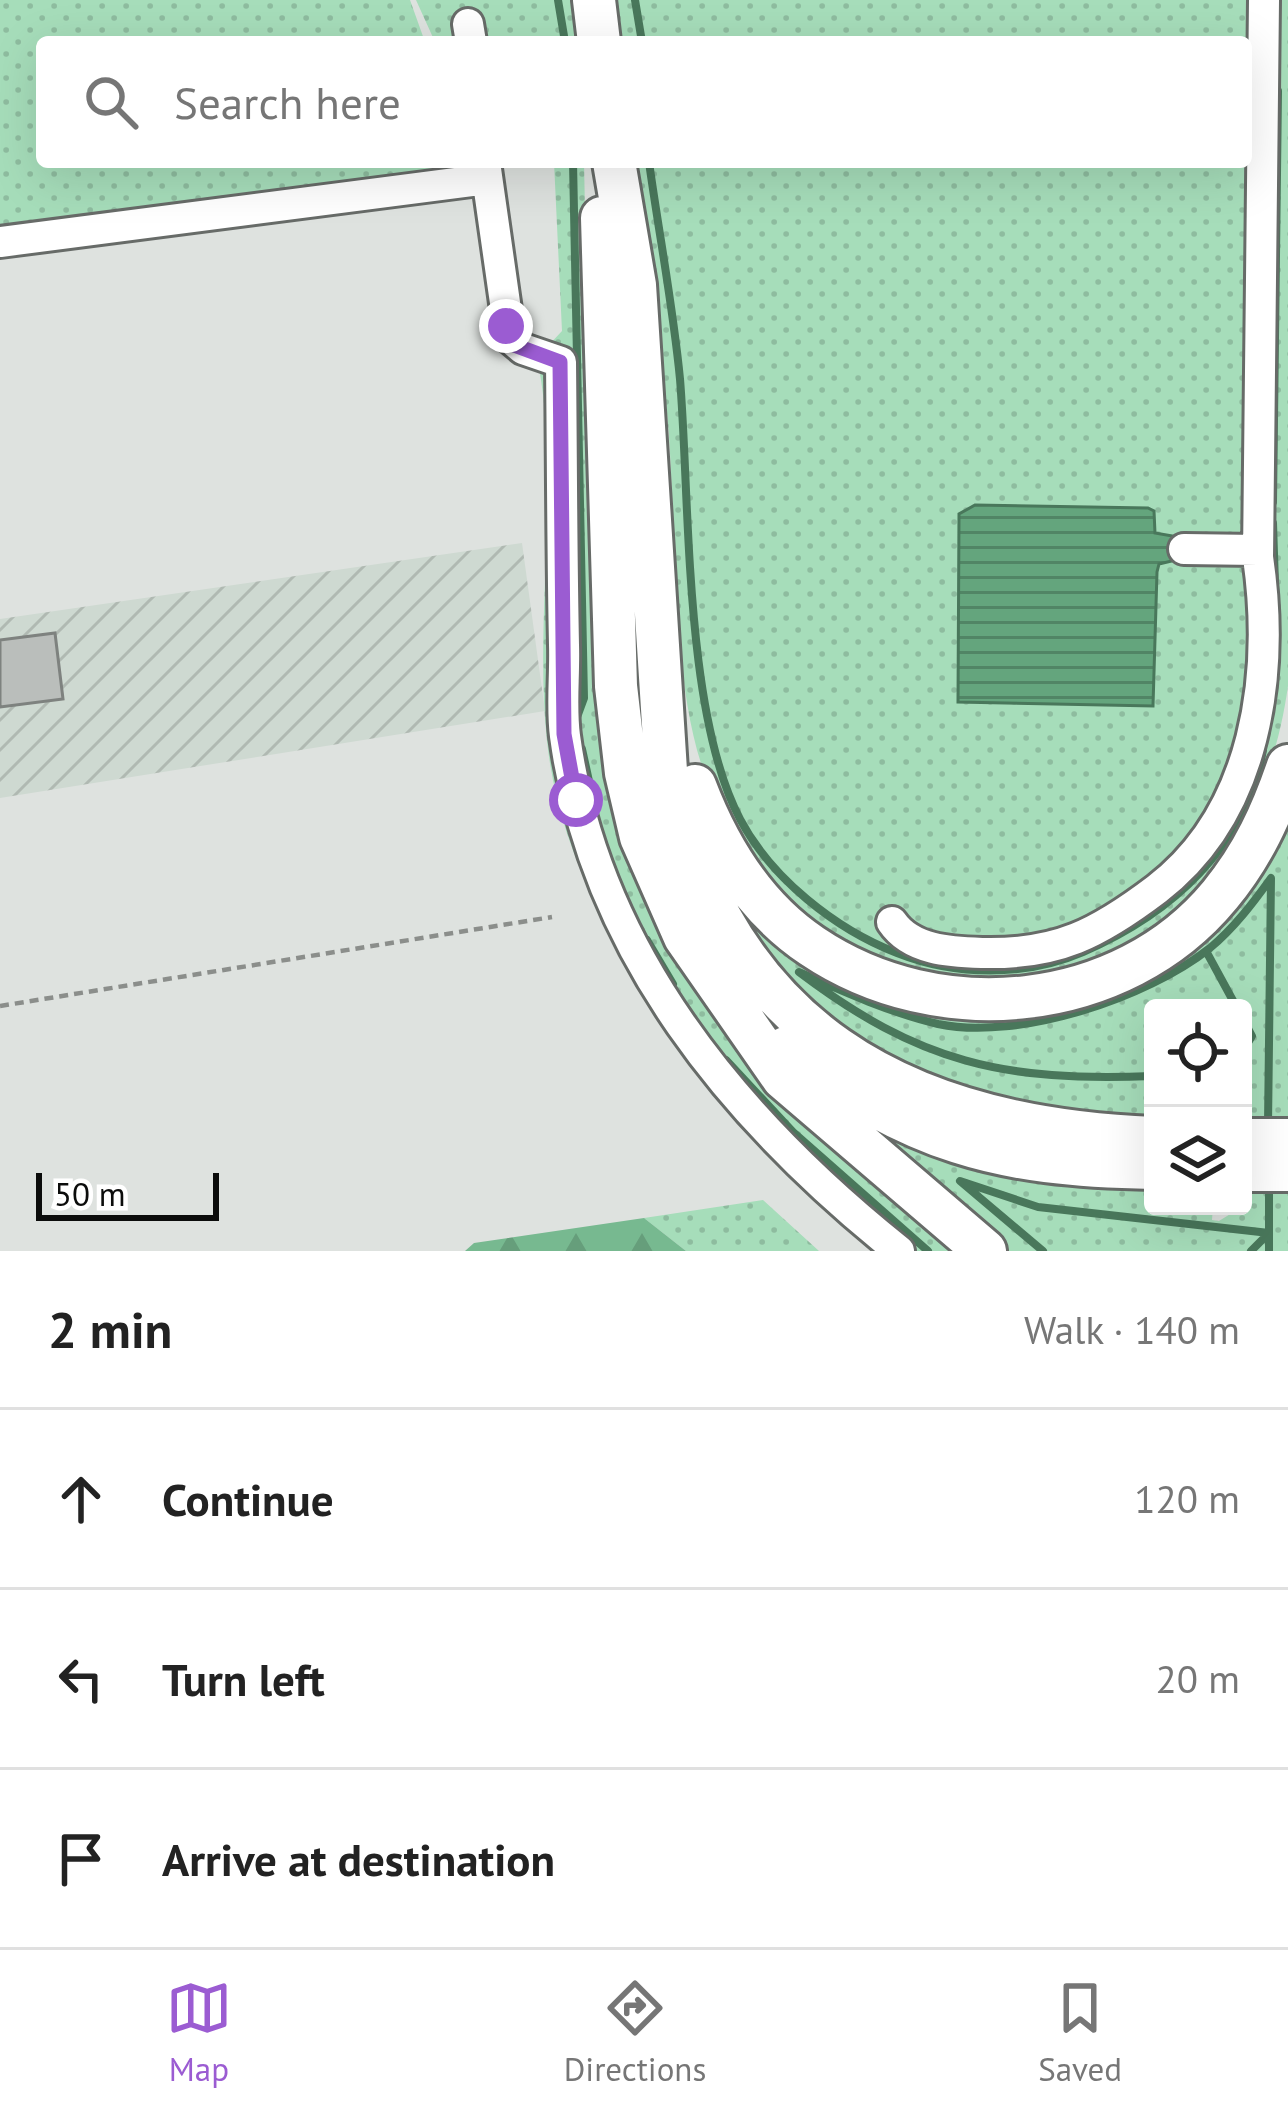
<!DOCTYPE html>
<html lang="en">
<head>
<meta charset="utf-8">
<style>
  body { margin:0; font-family:"PT Sans",sans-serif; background:#f6f6f6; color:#222 }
  .controls { position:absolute; right:36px; bottom:36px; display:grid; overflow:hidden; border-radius:12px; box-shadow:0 12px 48px #0002 }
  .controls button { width:108px; height:108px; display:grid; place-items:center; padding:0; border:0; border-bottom:3px solid #e0e0e0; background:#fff; color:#222; font:60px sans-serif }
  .scale { position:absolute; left:36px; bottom:30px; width:183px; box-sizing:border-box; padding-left:12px; border:6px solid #0b0c0b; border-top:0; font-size:33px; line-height:42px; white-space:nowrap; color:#0b0c0b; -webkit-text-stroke:9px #fff; paint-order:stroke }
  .stop { position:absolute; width:36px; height:36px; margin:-27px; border:9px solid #9b5cd2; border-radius:50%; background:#fff }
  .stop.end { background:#9b5cd2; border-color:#fff; box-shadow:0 3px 12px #0008 }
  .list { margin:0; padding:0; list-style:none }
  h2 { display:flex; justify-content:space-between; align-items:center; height:156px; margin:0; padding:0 48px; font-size:51px }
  h2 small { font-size:39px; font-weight:400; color:#767676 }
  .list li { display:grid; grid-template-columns:78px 1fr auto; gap:36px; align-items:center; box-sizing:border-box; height:180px; padding:0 48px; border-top:3px solid #e0e0e0 }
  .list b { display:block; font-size:45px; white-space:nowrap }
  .list em { font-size:39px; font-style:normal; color:#767676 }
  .icon { flex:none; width:66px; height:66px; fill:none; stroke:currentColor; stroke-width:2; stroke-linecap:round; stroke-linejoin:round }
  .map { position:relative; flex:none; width:1288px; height:1251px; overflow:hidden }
  .search { position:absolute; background:#fff; box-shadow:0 12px 48px #0002; left:36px; right:36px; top:36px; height:132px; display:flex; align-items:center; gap:30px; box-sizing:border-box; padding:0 42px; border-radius:12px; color:#767676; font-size:45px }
  .sheet { height:696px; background:#fff }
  nav { display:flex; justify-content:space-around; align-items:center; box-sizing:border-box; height:168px; border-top:3px solid #e0e0e0; background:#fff; font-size:33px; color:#767676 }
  nav a { display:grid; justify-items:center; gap:6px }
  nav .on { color:#9b5cd2 }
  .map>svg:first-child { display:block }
  .industrial { fill:url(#industrial-furrows) }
  .grass { fill:url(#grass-dots) }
  .forest { fill:url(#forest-firs) }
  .water { fill:url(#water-rules); stroke:#49775b; stroke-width:3 }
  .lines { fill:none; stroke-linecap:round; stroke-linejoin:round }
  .stream { stroke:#49775b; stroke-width:8 }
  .building { fill:#babebb; stroke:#7e827f; stroke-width:3 }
  .minor-casing { stroke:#676b68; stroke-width:36 }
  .highway-casing { stroke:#676b68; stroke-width:48 }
  .path { stroke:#8b8e8b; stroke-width:4.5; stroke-dasharray:9 6; stroke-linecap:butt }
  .minor { stroke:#fff; stroke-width:30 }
  .highway { stroke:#fff; stroke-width:42 }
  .route { stroke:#9b5cd2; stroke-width:15 }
</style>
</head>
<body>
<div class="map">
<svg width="1288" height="1251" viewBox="0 0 1288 1251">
  <defs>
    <pattern id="industrial-furrows" width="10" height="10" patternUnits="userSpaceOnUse" patternTransform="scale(3)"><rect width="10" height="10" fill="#ced9d1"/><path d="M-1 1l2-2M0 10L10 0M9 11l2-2" fill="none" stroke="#b0b9b2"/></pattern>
    <pattern id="grass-dots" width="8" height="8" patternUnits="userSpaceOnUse" patternTransform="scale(3)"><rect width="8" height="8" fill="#a6ddba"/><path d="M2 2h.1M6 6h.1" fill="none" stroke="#8ebc9f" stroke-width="1.8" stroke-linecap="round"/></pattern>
    <pattern id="forest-firs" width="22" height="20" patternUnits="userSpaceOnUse" patternTransform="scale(3)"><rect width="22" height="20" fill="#77b990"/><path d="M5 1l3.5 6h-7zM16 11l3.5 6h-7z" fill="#669e7b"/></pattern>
    <pattern id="water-rules" width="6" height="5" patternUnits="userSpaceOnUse" patternTransform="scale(3)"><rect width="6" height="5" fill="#64a57d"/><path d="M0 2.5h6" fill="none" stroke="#518565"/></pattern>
  </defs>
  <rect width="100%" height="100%" fill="#dee2df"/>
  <path class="industrial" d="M 522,543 L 545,711 L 0,798 L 0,619 Z"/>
  <path class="grass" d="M 0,0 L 410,0 L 425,42 L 42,42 L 42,162 L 466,162 L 477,193 L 0,254 Z
    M 416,0 L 571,0 L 577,42 L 435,42 Z
    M 616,0 L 1288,0 L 1288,686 C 1274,785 1233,874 1149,930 C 1135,940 1119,954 1103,959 C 1074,967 1035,984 1006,983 C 869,979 768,921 712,793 C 669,696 677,531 668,424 C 661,336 644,249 631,162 L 1246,162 L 1246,42 L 622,42 Z
    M 554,162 L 584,162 C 586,256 588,351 589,445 C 590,615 582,811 676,961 C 739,1063 874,1167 964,1251 L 877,1251 C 742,1100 570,954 547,741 C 534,623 560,482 539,368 L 547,347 L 562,331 Z
    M 1288,803 L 1288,1251 L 1008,1251 L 850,1119 L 1153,1180 L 1153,1206 L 1213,1206 L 1212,1220 L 1219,1221 L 1243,1206 L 1243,1008 L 1153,1008 L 1153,1123 L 967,1096 L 863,1044 L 804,997 L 740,921 L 704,841 L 847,977 L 1123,979 Z
    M 763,1200 L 819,1251 L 686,1251 L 644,1218 Z"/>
  <path class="forest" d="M 644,1218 L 686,1251 L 465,1251 L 474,1243 Z"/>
  <path class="water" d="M 975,505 L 1148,508 L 1154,511 L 1155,533 L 1184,538 L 1184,558 L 1159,564 L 1157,572 L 1153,706 L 958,702 L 959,514 Z"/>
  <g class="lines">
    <path class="stream" d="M 558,0 L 565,42
      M 635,0 L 642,42
      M 573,162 L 584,698 L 577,717
      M 649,162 C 659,234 673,306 680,379 C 690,501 684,713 740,819 C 771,878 835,929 897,953 C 955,976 1025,977 1083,952 C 1171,914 1245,848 1263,750
      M 1273,502 L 1278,91
      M 1273,523 L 1277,646
      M 582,749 L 589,781
      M 647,940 L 673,984
      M 1206,951 L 1237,1008
      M 1243,1019 L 1252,1036 L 1243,1051
      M 726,1060 L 793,1132 L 928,1251
      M 1153,1076 C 1004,1082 919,1063 799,972 C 844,992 891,1013 938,1024 C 1019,1041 1147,998 1210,948 C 1234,928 1253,903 1271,878 L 1268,1125
      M 1269,1182 L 1269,1251
      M 1043,1251 L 960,1181 L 1038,1207 L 1269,1233
      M 1251,1251 L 1268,1234"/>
  </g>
  <path class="building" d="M 55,633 L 63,699 L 0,707 L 0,640 Z"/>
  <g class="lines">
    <g class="minor-casing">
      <path id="minor" d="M 468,24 L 471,42
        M 485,162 L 510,338 L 523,349 L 561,362 C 562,456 562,551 564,645 C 565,675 561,707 565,736 C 594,951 734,1119 899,1251
        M 0,242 L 487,179
        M 1184,549 L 1258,550
        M 892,922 C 911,950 950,952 982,953 C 1058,955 1099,933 1157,889 C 1257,812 1275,675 1258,557 L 1264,0"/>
    </g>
    <g class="highway-casing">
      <path id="highway" d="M 594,0 L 599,42
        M 614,162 L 635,285 L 666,771 C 724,1031 902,1128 1153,1138
        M 602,218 L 616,686 L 626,773 L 641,837 L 685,937 L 783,1078 L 985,1251
        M 695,786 C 719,849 755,908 812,946 C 938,1031 1122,1014 1220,895 C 1253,855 1272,813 1288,766
        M 786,1048 C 916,1142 993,1165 1153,1168
        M 1243,1140 L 1288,1140
        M 1243,1170 L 1288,1170"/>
    </g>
    <path class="path" d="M 0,1006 L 552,917"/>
    <use href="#minor" class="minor"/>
    <use href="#highway" class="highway"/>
  </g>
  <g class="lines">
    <path class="route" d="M 506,326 L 514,345 L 560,362 L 564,734 L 576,800"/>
  </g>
</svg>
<div class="controls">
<button><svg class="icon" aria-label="locate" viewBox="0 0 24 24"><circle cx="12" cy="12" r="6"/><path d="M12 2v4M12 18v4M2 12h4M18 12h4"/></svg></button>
<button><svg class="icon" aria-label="layers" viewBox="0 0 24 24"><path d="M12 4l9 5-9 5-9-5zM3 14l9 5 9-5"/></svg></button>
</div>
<div class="scale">50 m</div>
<div class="stop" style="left:576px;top:800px"></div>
<div class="stop end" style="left:506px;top:326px"></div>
<div class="search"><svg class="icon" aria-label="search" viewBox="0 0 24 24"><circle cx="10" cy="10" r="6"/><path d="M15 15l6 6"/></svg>Search here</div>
</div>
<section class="sheet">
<h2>2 min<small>Walk · 140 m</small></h2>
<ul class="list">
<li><svg class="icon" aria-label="ahead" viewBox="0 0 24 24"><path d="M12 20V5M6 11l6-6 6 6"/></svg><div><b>Continue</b></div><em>120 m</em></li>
<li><svg class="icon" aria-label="left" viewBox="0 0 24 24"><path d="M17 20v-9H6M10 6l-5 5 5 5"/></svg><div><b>Turn left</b></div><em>20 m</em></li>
<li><svg class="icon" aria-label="arrive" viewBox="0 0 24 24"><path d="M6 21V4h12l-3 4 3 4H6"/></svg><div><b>Arrive at destination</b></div></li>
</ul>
</section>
<nav>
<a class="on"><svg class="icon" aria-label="map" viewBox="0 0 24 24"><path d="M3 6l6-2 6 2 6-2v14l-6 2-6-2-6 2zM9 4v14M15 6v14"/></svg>Map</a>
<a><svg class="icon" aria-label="directions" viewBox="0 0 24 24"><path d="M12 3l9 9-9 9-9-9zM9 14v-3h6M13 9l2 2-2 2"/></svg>Directions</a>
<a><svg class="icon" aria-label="saved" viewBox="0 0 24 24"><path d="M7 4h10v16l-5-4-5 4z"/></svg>Saved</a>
</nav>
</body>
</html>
